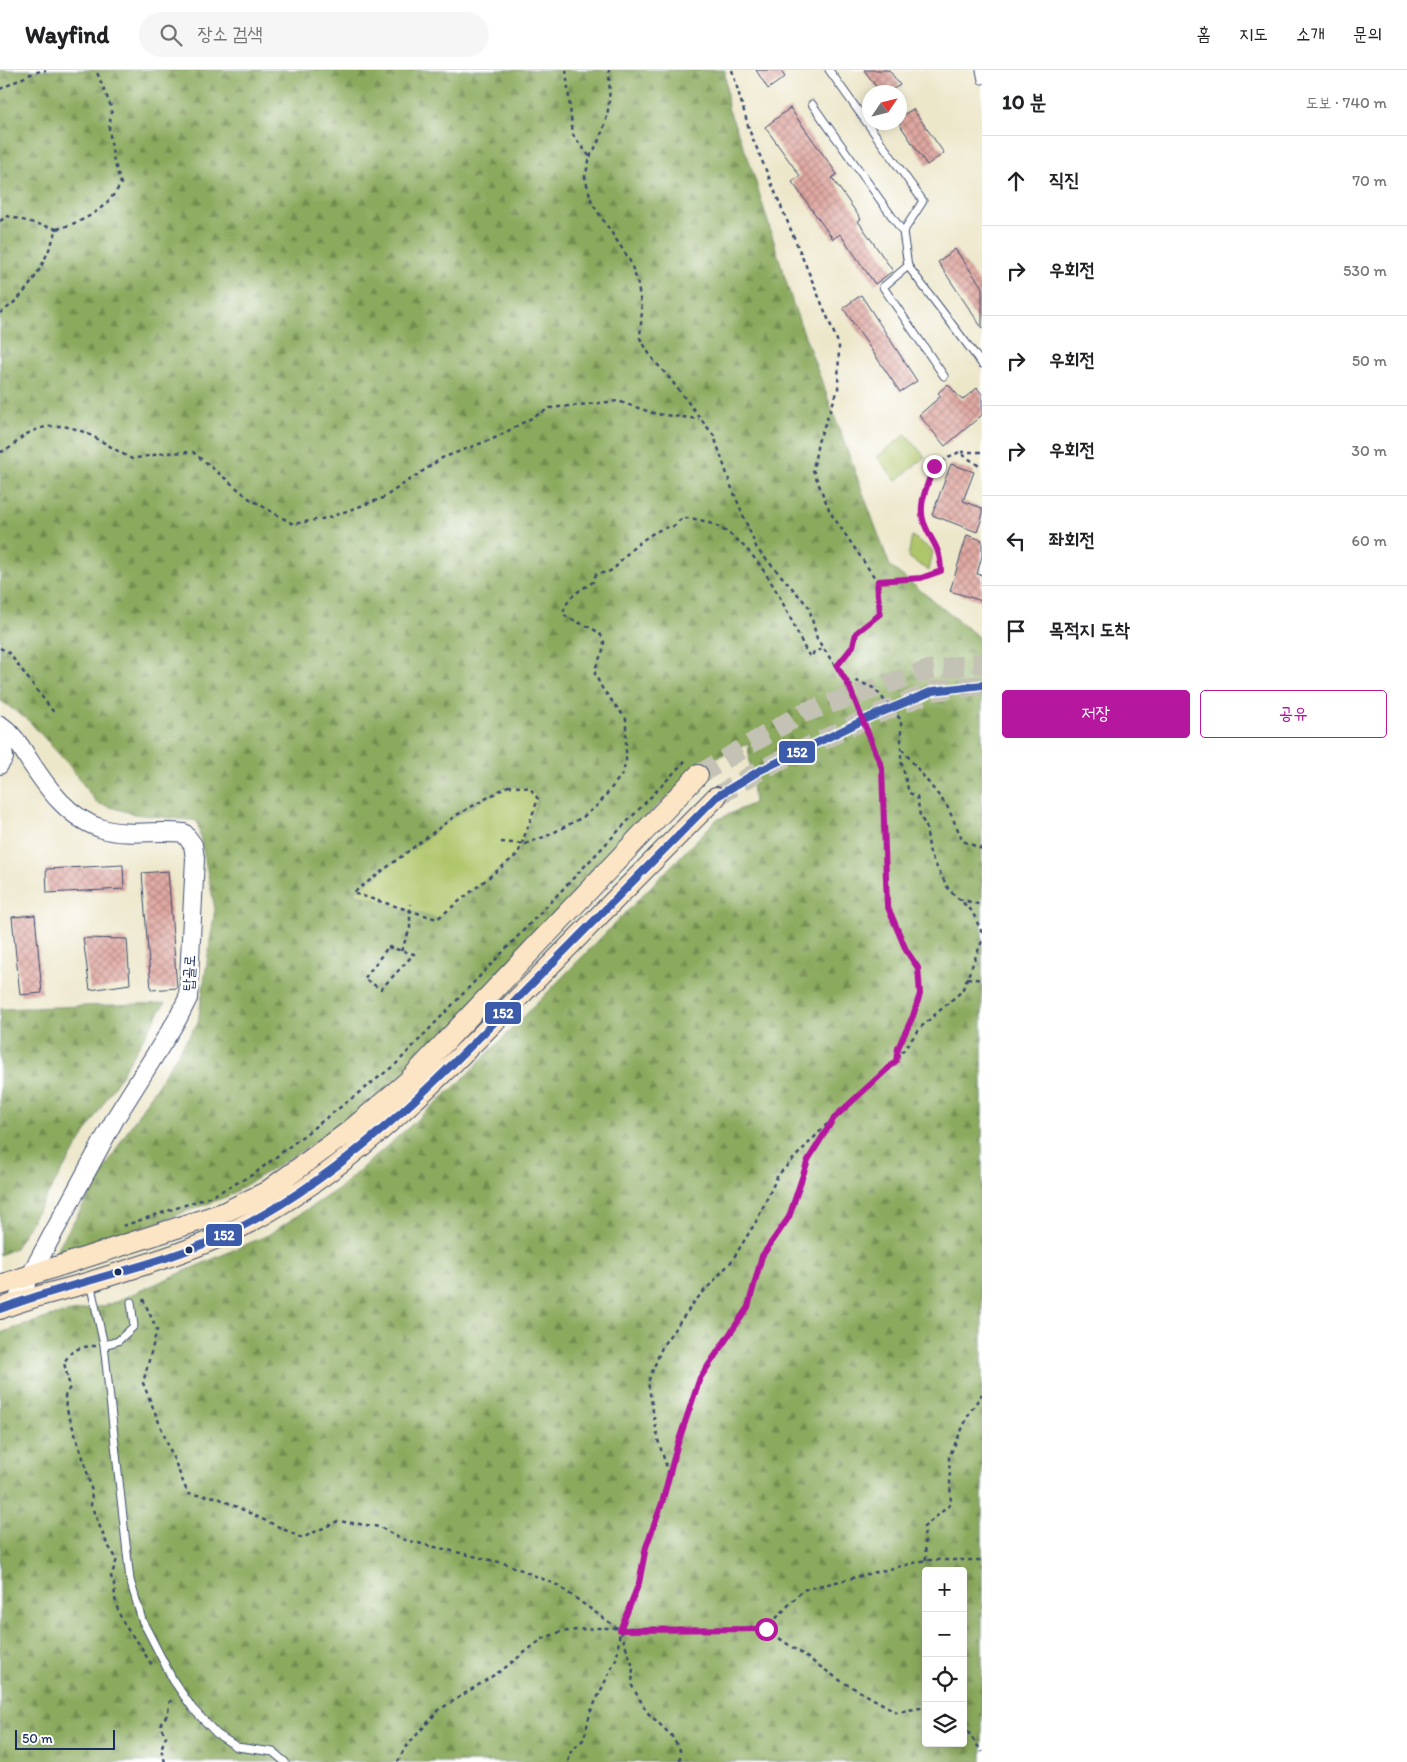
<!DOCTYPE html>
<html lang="ko">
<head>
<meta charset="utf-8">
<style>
  body { margin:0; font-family:Itim,"Poor Story",sans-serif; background:#f6f6f6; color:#202124 }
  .controls { position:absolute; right:15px; bottom:15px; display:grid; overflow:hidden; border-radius:5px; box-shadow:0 2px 12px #0003 }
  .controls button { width:45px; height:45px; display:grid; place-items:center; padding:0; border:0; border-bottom:1px solid #e0e0e0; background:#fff; color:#202124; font:25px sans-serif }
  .compass { position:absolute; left:862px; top:15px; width:45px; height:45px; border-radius:50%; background:#fff; box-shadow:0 2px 12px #0003; rotate:55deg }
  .scale { position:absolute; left:15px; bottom:12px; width:100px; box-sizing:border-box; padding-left:5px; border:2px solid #1b2f5e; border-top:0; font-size:14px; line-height:18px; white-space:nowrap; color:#1b2f5e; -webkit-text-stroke:4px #fff; paint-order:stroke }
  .stop { position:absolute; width:15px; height:15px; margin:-11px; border:4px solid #b5179e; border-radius:50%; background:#fff }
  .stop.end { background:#b5179e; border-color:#fff; box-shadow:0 1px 5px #0008 }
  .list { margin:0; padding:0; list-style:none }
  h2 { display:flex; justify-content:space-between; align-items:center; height:65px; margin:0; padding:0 20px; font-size:21px }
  h2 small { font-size:16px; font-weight:400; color:#757577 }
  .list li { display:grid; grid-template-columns:32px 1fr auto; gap:15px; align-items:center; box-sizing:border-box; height:90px; padding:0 20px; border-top:1px solid #e0e0e0 }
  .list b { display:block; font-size:19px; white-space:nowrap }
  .list em { font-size:16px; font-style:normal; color:#757577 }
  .actions { display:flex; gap:10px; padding:15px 20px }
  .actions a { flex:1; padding:11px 0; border:1px solid #b5179e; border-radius:5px; text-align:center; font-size:18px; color:#b5179e }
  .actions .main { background:#b5179e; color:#fff }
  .icon { flex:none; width:28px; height:28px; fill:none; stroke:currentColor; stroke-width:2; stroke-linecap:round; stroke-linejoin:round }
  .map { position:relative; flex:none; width:982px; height:1692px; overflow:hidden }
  header { display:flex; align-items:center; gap:30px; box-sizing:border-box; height:70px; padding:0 25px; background:#fff; border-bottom:1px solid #e0e0e0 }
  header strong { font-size:24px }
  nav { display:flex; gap:28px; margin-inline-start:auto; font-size:18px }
  .search { width:350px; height:45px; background:#f6f6f6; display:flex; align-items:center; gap:12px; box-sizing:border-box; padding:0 18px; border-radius:28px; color:#757577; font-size:19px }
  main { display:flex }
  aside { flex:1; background:#fff }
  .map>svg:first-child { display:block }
  .forest { fill:url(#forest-firs); stroke:#536c5e; fill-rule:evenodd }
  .park { fill:#afc569; stroke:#657a64 }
  .building { fill:url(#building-cross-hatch) }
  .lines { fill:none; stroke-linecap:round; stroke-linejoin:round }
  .secondary-tunnel { stroke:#c3c2b4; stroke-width:20; stroke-dasharray:20 10; stroke-linecap:butt }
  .service-casing { stroke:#3a4b6e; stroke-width:9 }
  .minor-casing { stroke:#3a4b6e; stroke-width:16 }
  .tertiary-casing { stroke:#3a4b6e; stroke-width:20 }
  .secondary-casing { stroke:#3a4b6e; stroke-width:22 }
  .path { stroke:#3a4b6e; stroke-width:2.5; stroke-dasharray:4 4; stroke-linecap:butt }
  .service { stroke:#fff; stroke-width:7 }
  .minor { stroke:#fff; stroke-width:14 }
  .tertiary { stroke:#fff; stroke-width:18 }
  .secondary { stroke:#fce5c4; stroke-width:20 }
  .bus-1-casing { stroke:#fff; stroke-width:11 }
  .bus-1 { stroke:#3d5bab; stroke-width:8 }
  .route { stroke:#b5179e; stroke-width:6 }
  .bus-dot { fill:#1b2f5e; stroke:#fff; stroke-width:2 }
  .labels { text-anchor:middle; stroke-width:5; stroke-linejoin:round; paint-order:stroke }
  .street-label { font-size:15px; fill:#1b2f5e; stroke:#fff }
  .line-badge { stroke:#fff; stroke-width:2 }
  .badge-label { font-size:14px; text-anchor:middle; font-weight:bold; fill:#fff }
</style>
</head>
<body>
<header>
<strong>Wayfind</strong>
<div class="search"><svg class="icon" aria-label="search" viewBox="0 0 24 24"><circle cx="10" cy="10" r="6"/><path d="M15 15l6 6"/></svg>장소 검색</div>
<nav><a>홈</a><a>지도</a><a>소개</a><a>문의</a></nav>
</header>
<main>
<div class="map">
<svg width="982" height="1692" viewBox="0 0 982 1692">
  <defs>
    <pattern id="forest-firs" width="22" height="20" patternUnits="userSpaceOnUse" patternTransform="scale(1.25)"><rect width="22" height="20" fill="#8baa5d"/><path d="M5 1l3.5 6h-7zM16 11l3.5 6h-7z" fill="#718b50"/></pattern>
    <pattern id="building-cross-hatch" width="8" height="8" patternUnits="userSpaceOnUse" patternTransform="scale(1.25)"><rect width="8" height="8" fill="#e0a8a0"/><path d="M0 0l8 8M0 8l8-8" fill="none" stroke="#b58986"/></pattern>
  </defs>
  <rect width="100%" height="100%" fill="#fff"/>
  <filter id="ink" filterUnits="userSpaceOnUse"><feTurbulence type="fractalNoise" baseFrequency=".02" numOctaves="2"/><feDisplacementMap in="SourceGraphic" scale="10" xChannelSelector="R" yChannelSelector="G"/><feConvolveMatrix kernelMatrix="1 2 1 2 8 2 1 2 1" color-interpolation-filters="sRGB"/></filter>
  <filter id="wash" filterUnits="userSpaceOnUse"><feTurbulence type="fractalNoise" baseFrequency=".0096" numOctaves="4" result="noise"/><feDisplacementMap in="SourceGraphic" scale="20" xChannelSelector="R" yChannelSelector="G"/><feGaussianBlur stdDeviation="1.12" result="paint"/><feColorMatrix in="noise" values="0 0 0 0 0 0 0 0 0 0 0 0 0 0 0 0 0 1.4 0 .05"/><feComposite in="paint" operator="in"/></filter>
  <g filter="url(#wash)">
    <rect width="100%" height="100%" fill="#ede7ca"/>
    <path class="forest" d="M 0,0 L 725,0 L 728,38 L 750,93 L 793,234 L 890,496 L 976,565 L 982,572 L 982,1692 L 0,1692 L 0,1263 L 56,1245 L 107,1235 L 268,1165 L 338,1119 L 459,1013 L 716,750 L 754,733 L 748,674 L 708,691 L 650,743 L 485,928 L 353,1049 L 228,1126 L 107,1171 L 53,1186 L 125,1065 L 198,952 L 215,839 L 197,751 L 134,744 L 97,733 L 68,694 L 29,651 L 0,630 ZM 926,1501 L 963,1501 L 963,1673 L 926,1673 Z
      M 165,933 L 15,1178 L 0,1185 L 0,939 Z"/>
    <path class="park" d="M 906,364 L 925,387 L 896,411 L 877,387 Z
      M 912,466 L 933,481 L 929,501 L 908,487 Z
      M 508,716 L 530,718 L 538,729 L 518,784 L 437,849 L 353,823 L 455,746 Z"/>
    <g id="blocks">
      <path class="building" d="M 756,0 L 780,0 L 785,7 L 768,19 Z
        M 864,0 L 889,0 L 900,15 L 888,22 L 880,22 Z
        M 790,38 L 837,104 L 832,108 L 861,149 L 858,151 L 893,201 L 875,214 L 840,164 L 833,169 L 792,112 L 800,106 L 765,57 Z
        M 913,39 L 944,83 L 927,95 L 900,55 L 900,47 Z
        M 955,179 L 982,217 L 982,258 L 938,192 Z
        M 861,225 L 917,311 L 900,322 L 843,238 Z
        M 948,314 L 962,330 L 977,318 L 982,324 L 982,345 L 945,376 L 919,345 L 941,326 L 938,323 Z
        M 951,394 L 974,402 L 963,431 L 982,438 L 982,448 L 977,462 L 932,445 Z
        M 967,465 L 982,470 L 982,486 L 977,504 L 982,505 L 982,531 L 950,521 Z
        M 123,795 L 124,819 L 47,823 L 46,799 Z
        M 168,801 L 177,918 L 151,920 L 142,803 Z
        M 35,845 L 42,923 L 20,925 L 12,847 Z
        M 83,868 L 127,869 L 130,914 L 90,920 Z"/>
    </g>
  </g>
  <g filter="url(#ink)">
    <use href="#blocks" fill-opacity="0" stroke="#3a4b6e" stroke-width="1"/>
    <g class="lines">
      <path class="secondary-tunnel" d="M 698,705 L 803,643 L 929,600 L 982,593
        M 716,727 L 759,701 L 870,647 L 933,621 L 982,615"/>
      <g class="service-casing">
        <path id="service" d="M 829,0 L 923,131 L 903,162
          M 980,0 L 982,10
          M 812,34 L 903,162 L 908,196 L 982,294
          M 908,196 L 883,217 L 944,306
          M 90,1213 L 104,1275 L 118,1271 L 134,1256 L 131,1232
          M 104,1275 L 130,1510 L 142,1550 L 173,1610 L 193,1639 L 217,1664 L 237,1677 L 273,1682 L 285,1692"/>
      </g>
      <g class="minor-casing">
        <path id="minor" d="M 0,673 L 5,679 L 6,688 L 0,697"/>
      </g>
      <g class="tertiary-casing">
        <path id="tertiary" d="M 0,655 C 12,662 22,678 29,690 C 48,719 69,749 103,759 C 129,767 158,759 184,763 L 193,775 L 195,788 L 188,928 L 177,950 L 116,1047 L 16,1232"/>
      </g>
      <g class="secondary-casing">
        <path id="secondary" d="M 0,1215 L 223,1143 L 266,1122 L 348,1062 L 409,1010 L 698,705
          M 0,1239 C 29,1227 60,1221 90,1212 C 140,1196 192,1181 239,1158 C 347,1103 432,1015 516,930 C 583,862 649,795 716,727"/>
      </g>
      <path class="path" d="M 566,0 L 573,65 L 590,87 L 585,107 L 592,133 L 629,189 L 637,210 L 642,240 L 640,268 L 651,287 L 671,310 L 714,366 L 731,416 L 757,479 L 809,537 L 817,569 L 849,616 L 882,698 L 887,835 L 906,880 L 919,898 L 920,924 L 913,946 L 898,978 L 896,991 L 834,1047 L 808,1090 L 789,1147 L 762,1186 L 748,1237 L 700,1307 L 677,1376 L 662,1433 L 646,1477 L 639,1513 L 620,1560 L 617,1587 L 590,1643 L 584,1669 L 571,1681 L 568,1692
        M 732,0 L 750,62 L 839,275 L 838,320 L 818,372 L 813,400 L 830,442 L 877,511
        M 0,19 L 33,3 L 46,0
        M 590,87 C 608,56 611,36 609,0
        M 0,151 L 7,146 L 57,159 C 45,192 31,223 0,243
        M 57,159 C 87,150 104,141 121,114 L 113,87 L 109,58 L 112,39 L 96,0
        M 0,382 C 11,380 16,371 25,365 C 67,341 96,370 132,389 L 164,383 L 193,382 L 250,429 L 293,454 L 327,448 L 383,428 L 442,388 L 495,368 L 550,338 L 618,331 L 656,344 L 699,349
        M 961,382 L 982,382
        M 0,578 L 9,583 L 55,644
        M 837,596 L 853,576 L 856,563 L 880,544 C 880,532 876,523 877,511 L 921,508 L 941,501 L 940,484 L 923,452 L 922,429 L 934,396 L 959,382 L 982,398
        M 849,616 L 857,611 L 874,618 L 901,650 L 901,690 L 909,723 L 917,726 L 920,746 L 926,756 L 930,784 L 949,820 L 972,841 L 982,863
        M 902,679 L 947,736 L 963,771 L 982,779
        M 508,716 L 530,718 L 538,729 L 518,784 L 437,849 L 353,823 L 455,746 Z
        M 501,772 L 525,774 L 549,765 L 583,747 L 599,734 L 623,703 L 626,690 L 626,649 L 602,618 L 595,604 C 595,593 604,584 604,573 C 603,557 574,554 563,544 C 567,526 579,521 593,512 L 596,504 C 618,502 614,496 627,484 C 640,471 657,458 674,456 L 682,448 C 750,448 782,532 807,583 L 812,587 L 814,581 L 825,579
        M 959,829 L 982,835
        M 388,877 L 414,884 L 381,919 L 364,909 Z
        M 401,881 L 410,859 L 410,834
        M 967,908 L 982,910
        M 897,989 L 921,957 L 962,921 L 982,871
        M 123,1156 L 212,1126 L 254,1104 L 396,994 L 686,690
        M 143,1229 L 157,1260 L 143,1313 L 188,1424 L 216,1427 L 302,1468 L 338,1451 L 380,1457 L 401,1469 L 507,1494 L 557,1515 L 620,1560 L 633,1597 L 632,1616 L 647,1642 L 671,1665 L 680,1680 L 680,1692
        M 96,1276 C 81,1276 71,1279 64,1293 L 70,1317 L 65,1326 L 66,1337 L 85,1394 L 92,1422 L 91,1435 L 107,1474 L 117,1489 L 111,1507 C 117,1518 113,1521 116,1533 C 119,1547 127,1560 136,1570 C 143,1578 146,1588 153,1596
        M 669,1404 L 658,1370 L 648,1312 L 663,1275 L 695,1231 L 731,1192 L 757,1150 L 778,1105 L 829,1052
        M 926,1490 L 924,1457 L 951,1434 L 949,1387 L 970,1342 L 982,1324
        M 766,1559 L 841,1611 L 897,1642 L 926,1637
        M 963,1655 L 982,1682
        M 165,1692 L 161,1679 L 166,1666 L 161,1658 L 161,1653 L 168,1644 L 169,1633 L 173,1628
        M 398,1692 L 404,1679 L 439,1640 L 502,1600 L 542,1569 L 560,1562 L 594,1558 L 766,1559 L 803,1520 L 926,1490 L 982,1490"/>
      <use href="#service" class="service"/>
      <use href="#minor" class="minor"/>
      <use href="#tertiary" class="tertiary"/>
      <use href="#secondary" class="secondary"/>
      <g class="bus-1-casing">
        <path id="bus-1" d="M 0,1239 C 78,1209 163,1197 239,1158 C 348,1102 435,1013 520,926 C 585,860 651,793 716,727 L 759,701 L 870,647 L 933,621 L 982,615"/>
      </g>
      <use href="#bus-1" class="bus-1"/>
    </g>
  </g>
  <g class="lines" filter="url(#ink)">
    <path class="route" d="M 766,1559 L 620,1560 L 639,1513 L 646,1477 L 662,1433 L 677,1376 L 700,1308 L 748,1237 L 762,1186 L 789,1147 L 808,1090 L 834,1048 L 896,991 L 898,978 L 913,946 L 920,924 L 918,898 L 906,880 L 887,835 L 882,698 L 849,616 L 837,596 L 853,576 L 856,563 L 880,544 C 880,532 876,523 878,511 L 921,508 L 941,501 C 940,475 932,474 924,453 C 917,435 928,414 934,396"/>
  </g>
  <g class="bus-dot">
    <circle cx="189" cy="1180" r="4.5"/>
    <circle cx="118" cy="1202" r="4.5"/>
  </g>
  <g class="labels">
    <g class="street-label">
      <text transform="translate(189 903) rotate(-87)" y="5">탑골로</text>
    </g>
  </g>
  <g class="line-badge">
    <rect x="778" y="670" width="38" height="24" rx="5" fill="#3d5bab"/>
    <rect x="484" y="931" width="38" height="24" rx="5" fill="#3d5bab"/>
    <rect x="205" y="1153" width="38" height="24" rx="5" fill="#3d5bab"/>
  </g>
  <g class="badge-label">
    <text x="797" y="687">152</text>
    <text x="503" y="948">152</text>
    <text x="224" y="1170">152</text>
  </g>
</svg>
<div class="controls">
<button>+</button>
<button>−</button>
<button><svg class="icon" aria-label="locate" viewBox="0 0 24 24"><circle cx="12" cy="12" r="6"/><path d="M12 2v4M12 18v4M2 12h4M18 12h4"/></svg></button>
<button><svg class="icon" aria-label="layers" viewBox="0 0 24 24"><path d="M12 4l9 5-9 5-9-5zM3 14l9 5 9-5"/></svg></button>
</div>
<svg class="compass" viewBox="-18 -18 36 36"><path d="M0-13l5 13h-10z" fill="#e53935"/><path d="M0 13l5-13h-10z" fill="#757577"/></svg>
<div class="scale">50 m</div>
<div class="stop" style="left:766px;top:1559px"></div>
<div class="stop end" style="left:934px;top:396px"></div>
</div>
<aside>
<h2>10 분<small>도보 · 740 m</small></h2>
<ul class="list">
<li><svg class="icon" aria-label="ahead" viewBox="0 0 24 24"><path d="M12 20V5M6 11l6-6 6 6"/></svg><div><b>직진</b></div><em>70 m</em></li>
<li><svg class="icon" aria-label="right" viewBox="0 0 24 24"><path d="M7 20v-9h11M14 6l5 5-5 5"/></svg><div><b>우회전</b></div><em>530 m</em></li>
<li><svg class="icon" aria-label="right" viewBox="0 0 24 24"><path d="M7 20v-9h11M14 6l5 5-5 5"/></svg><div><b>우회전</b></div><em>50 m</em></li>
<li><svg class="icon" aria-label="right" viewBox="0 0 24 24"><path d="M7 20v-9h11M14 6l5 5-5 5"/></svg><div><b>우회전</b></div><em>30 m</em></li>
<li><svg class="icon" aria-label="left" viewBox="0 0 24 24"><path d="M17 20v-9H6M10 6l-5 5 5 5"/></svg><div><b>좌회전</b></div><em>60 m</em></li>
<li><svg class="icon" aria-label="arrive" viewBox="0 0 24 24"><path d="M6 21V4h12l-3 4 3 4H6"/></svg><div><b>목적지 도착</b></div></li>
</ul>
<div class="actions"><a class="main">저장</a><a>공유</a></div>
</aside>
</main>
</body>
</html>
